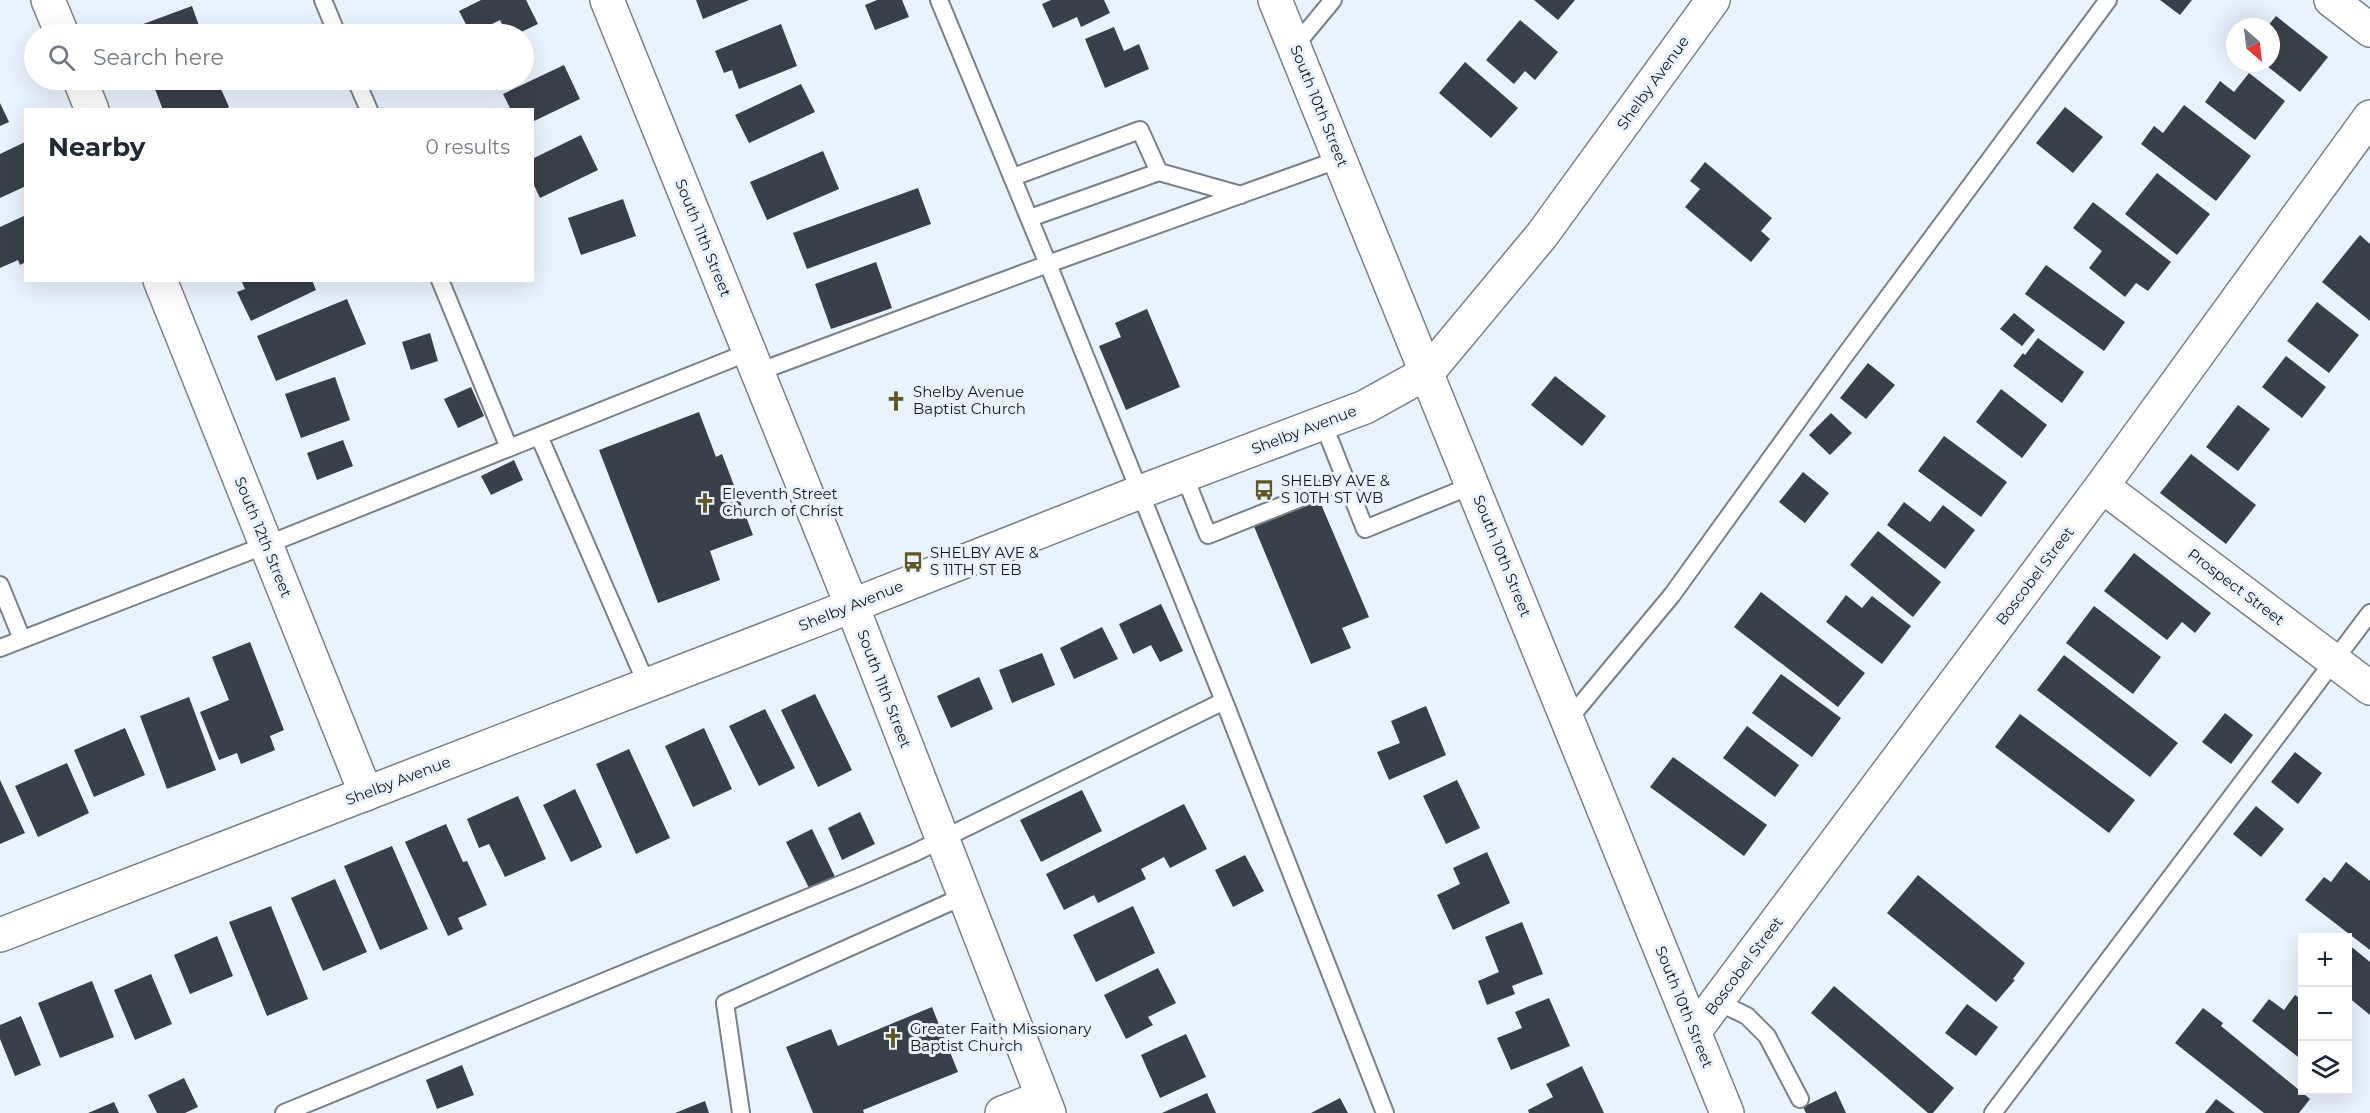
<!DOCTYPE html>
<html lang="en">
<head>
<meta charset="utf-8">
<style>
  body { margin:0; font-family:Montserrat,sans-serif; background:#f6f6f7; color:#1f2937 }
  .controls { position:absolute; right:18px; bottom:18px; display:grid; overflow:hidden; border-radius:0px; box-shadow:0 6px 24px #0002 }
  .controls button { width:54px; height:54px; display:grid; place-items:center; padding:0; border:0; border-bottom:2px solid #e0e1e3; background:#fff; color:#1f2937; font:30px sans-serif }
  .compass { position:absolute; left:2226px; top:18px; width:54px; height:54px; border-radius:50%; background:#fff; box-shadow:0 6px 24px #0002; rotate:152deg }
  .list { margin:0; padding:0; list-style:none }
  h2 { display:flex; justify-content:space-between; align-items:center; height:78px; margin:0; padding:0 24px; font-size:26px }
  h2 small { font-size:20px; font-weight:400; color:#747a83 }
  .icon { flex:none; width:33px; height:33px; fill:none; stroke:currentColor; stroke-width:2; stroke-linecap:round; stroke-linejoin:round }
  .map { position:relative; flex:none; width:2370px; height:1113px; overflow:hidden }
  .search { position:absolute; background:#fff; box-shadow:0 6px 24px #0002; left:24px; top:24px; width:510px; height:66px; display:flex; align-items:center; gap:15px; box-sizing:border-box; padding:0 21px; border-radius:33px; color:#747a83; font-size:22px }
  .panel { position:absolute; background:#fff; box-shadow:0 6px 24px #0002; left:24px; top:108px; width:510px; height:174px; border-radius:0px }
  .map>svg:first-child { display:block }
  .building { fill:#384048 }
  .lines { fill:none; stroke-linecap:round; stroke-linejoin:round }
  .service-casing { stroke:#78818a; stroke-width:20 }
  .minor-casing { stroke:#78818a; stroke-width:36 }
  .tertiary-casing { stroke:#78818a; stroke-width:36 }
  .service { stroke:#fff; stroke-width:16 }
  .minor { stroke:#fff; stroke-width:33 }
  .tertiary { stroke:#fff; stroke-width:33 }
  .labels { text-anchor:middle; stroke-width:6; stroke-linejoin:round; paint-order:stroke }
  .street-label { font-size:15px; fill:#14181b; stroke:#e9f3fd }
  .poi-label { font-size:15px; fill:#14181b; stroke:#e9f3fd; text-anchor:start }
</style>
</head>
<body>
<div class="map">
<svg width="2370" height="1113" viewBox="0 0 2370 1113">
  <rect width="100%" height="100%" fill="#e9f3fd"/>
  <path class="building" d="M 481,0 L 526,0 L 538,24 L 517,34 L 507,34 L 500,20 L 486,27 L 488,30 L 479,34 L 471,34 L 459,11 Z
    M 696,0 L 749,0 L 703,19 Z
    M 877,0 L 902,0 L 909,17 L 875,30 L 865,5 Z
    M 1051,0 L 1104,0 L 1110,13 L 1081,27 L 1077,17 L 1053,28 L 1042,4 Z
    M 1534,0 L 1575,0 L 1558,20 Z
    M 2160,0 L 2192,0 L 2180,15 Z
    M 192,6 L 202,34 L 128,34 L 127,30 Z
    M 2276,16 L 2328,57 L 2300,92 L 2263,63 L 2271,63 L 2271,27 L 2267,27 Z
    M 1520,20 L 1558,52 L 1535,80 L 1525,71 L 1514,84 L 1486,60 Z
    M 781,24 L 797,66 L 739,89 L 732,70 L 724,73 L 715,51 Z
    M 1114,27 L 1124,51 L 1139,44 L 1149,69 L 1105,88 L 1085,39 Z
    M 1465,62 L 1518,108 L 1491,138 L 1439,93 Z
    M 564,65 L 580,99 L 532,122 L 532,110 L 511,110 L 503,94 Z
    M 2249,73 L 2285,101 L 2255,140 L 2205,102 L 2220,81 L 2234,92 Z
    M 179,80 L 217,80 L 229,107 L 223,110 L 163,110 L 155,89 Z
    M 801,84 L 815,112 L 749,143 L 735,115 Z
    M 0,103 L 9,122 L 0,126 Z
    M 2184,105 L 2251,156 L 2216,201 L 2141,144 L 2154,126 L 2163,133 Z
    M 2065,107 L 2103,137 L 2073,173 L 2036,143 Z
    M 581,135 L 598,170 L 540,198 L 532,181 L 532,159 Z
    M 25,142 L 26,186 L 0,198 L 0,154 Z
    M 823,151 L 839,189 L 767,220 L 750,182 Z
    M 1705,162 L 1772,218 L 1761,231 L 1770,239 L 1751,262 L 1685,207 L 1700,189 L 1690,181 Z
    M 2157,173 L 2210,214 L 2177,255 L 2125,214 Z
    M 918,188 L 931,224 L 807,269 L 793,233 Z
    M 623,199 L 636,236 L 581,255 L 568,218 Z
    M 2093,202 L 2171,262 L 2148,291 L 2136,283 L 2125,297 L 2089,268 L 2102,251 L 2073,228 Z
    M 26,215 L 26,262 L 20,265 L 18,260 L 0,268 L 0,227 Z
    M 2360,235 L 2370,244 L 2370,321 L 2322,282 Z
    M 876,262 L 892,308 L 831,329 L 815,284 Z
    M 2046,265 L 2125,322 L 2104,351 L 2025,294 Z
    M 241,280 L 312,280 L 316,290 L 251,321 L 237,292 L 245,289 Z
    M 347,299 L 366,344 L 276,381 L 257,336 Z
    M 2317,302 L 2359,335 L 2329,373 L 2287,341 Z
    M 1147,309 L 1180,387 L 1126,410 L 1099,346 L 1121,337 L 1115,323 Z
    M 2014,313 L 2035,330 L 2022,346 L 2000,329 Z
    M 430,333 L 438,361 L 411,370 L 402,342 Z
    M 2038,338 L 2084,372 L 2062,403 L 2013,366 L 2023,353 L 2025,355 Z
    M 2286,356 L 2326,387 L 2302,418 L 2262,387 Z
    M 1868,363 L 1895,385 L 1866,419 L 1840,398 Z
    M 1555,376 L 1606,416 L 1582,446 L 1531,405 Z
    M 335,377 L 350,420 L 301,438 L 285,394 Z
    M 471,387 L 484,416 L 458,428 L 444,399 Z
    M 2001,389 L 2047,425 L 2022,458 L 1976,422 Z
    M 2238,405 L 2270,429 L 2238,471 L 2206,447 Z
    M 699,412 L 716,457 L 722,454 L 753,535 L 710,551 L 720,580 L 658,603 L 599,450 Z
    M 1831,413 L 1852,433 L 1830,455 L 1809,435 Z
    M 1944,436 L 2007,482 L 1981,517 L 1918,471 Z
    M 343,440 L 353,466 L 317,480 L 307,453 Z
    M 2191,454 L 2256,505 L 2226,544 L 2160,493 Z
    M 514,460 L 523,480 L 491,495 L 481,476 Z
    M 1803,472 L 1829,493 L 1805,523 L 1779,502 Z
    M 1318,497 L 1369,617 L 1342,628 L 1351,648 L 1311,664 L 1253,524 Z
    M 1904,502 L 1930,522 L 1943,505 L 1975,530 L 1945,569 L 1887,525 Z
    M 1878,531 L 1941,582 L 1913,617 L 1850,565 Z
    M 2134,553 L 2211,613 L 2195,633 L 2182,622 L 2167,640 L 2104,591 Z
    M 1761,592 L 1865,673 L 1838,707 L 1734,627 Z
    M 1846,595 L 1862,608 L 1872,596 L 1911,626 L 1882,664 L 1826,622 Z
    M 1161,604 L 1183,651 L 1160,662 L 1151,645 L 1133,654 L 1119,624 Z
    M 2094,606 L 2161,657 L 2133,694 L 2066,643 Z
    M 1102,627 L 1118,659 L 1074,679 L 1060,648 Z
    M 250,642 L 284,730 L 270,736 L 275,750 L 241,764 L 237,753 L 219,760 L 200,712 L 229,700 L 212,657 Z
    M 1042,653 L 1055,685 L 1012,703 L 999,670 Z
    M 2064,655 L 2178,743 L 2150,777 L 2037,690 Z
    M 1781,674 L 1841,718 L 1812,757 L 1752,713 Z
    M 979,677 L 993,709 L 951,728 L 937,696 Z
    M 815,694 L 852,770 L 818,787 L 781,710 Z
    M 189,697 L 216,770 L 167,789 L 140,716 Z
    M 1426,706 L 1446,755 L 1389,780 L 1377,752 L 1400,743 L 1391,721 Z
    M 765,709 L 795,768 L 759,786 L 729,726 Z
    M 2225,713 L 2253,735 L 2231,764 L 2202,742 Z
    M 2020,714 L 2135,800 L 2109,833 L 1995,747 Z
    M 1747,726 L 1799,765 L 1775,797 L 1723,758 Z
    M 125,728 L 145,775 L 94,797 L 74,750 Z
    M 704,728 L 732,789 L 693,807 L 665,746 Z
    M 629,749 L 670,838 L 636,854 L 596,764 Z
    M 2295,752 L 2322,773 L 2298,804 L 2271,782 Z
    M 1673,757 L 1767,825 L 1744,856 L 1650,787 Z
    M 67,763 L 89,813 L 38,837 L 15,786 Z
    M 0,780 L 25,833 L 0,844 Z
    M 1457,780 L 1480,828 L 1446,844 L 1423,796 Z
    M 575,789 L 602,847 L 571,862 L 543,805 Z
    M 1082,790 L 1102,831 L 1041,862 L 1020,820 Z
    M 518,796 L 546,859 L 505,877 L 489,844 L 479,848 L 467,819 Z
    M 1184,804 L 1207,849 L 1170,868 L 1164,857 L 1141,869 L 1146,879 L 1098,903 L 1094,895 L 1064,910 L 1046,874 Z
    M 2256,806 L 2284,829 L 2261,857 L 2233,834 Z
    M 860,812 L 875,844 L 842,860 L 828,828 Z
    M 446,824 L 463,862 L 467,861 L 487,905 L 458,918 L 463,929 L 448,936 L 405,842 Z
    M 812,829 L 837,881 L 812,894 L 786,842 Z
    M 392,846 L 428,929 L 380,950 L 344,866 Z
    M 1487,852 L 1510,903 L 1453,930 L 1437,895 L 1460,884 L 1453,868 Z
    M 1245,855 L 1264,891 L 1233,907 L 1215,870 Z
    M 2346,862 L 2370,881 L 2370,950 L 2305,900 L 2324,877 L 2331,882 Z
    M 1918,875 L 2025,963 L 2013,979 L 2015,980 L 1996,1002 L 1887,913 Z
    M 335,879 L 367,952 L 323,971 L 291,898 Z
    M 271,906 L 308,999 L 267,1016 L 229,922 Z
    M 1133,906 L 1155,953 L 1096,982 L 1073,935 Z
    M 1522,922 L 1543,974 L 1512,986 L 1515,994 L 1487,1005 L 1478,981 L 1499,972 L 1485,937 Z
    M 217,936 L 233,976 L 190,994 L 174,955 Z
    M 2348,944 L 2370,962 L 2370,1015 L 2348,997 Z
    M 1158,968 L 1176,1003 L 1148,1017 L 1153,1025 L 1126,1039 L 1104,995 Z
    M 151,974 L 172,1024 L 135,1040 L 114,990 Z
    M 92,981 L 114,1037 L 60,1058 L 38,1003 Z
    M 1834,986 L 1954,1088 L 1933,1113 L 1928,1113 L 1811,1013 Z
    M 2295,995 L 2302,1000 L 2302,1060 L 2252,1021 L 2269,999 L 2284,1010 Z
    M 1549,998 L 1570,1046 L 1511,1070 L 1497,1038 L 1522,1028 L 1515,1012 Z
    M 1967,1004 L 1998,1027 L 1976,1056 L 1945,1033 Z
    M 932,1007 L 958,1072 L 863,1110 L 864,1113 L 813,1113 L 786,1047 L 831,1029 L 838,1046 Z
    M 2203,1008 L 2223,1023 L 2221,1026 L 2310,1099 L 2299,1113 L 2264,1113 L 2175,1043 Z
    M 21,1016 L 41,1065 L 15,1076 L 0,1039 L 0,1025 Z
    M 1186,1034 L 1206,1077 L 1160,1098 L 1141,1055 Z
    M 462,1065 L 474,1095 L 437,1109 L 426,1080 Z
    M 1582,1066 L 1604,1113 L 1529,1113 L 1528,1110 L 1553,1097 L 1546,1084 Z
    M 184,1078 L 198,1107 L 185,1113 L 157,1113 L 148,1095 Z
    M 1836,1091 L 1846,1113 L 1806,1113 L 1803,1107 Z
    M 1207,1093 L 1216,1113 L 1162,1113 Z
    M 1340,1098 L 1348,1113 L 1311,1113 Z
    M 2216,1099 L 2235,1113 L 2205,1113 Z
    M 705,1101 L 709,1113 L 675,1113 Z
    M 114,1102 L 119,1113 L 88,1113 Z"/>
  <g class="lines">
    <g class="service-casing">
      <path id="service" d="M 323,0 L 337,34
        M 939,0 L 1048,264 L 1340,159
        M 1294,47 L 1333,0
        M 356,80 L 369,110
        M 1013,177 L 1140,130 L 1159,172
        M 1030,218 L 1159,172 L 1241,195
        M 440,280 L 509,448
        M 758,372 L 1048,264 L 1224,701 L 1385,1113
        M 1323,423 L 1365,529 L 1473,485
        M 539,436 L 647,685
        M 1184,475 L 1208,535 L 1346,480
        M 0,585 L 22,639
        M 0,648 L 266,545 L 749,352
        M 1568,720 L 1672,595 L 1843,358 L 2108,0
        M 1718,1002 L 1747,1016 L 1767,1036 L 1800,1099
        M 284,1113 L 861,876 L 914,853 L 1224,701
        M 741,1113 L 725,1003 L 964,896
        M 1993,1113 L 2370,613"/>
    </g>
    <g class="minor-casing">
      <path id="minor" d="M 48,0 L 62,34
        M 607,0 L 852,606 L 1049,1113
        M 1275,0 L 1727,1113
        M 2331,0 L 2370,30
        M 80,80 L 92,110
        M 160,280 L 366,794
        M 2102,486 L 2370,688
        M 1694,1032 L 2102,486 L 2370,117
        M 1002,1113 L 1043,1097"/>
    </g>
    <g class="tertiary-casing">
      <path id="tertiary" d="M 0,935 L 818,619 L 1140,492 L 1365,407 L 1428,372 L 1542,235 L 1713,0"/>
    </g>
    <use href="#service" class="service"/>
    <use href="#minor" class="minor"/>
    <use href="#tertiary" class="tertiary"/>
  </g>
  <defs>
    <g id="church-bare" transform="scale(1.62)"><path d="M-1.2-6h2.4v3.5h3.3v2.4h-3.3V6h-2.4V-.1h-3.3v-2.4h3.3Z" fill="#615724" stroke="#e9f3fd" stroke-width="2.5" paint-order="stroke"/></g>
    <g id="bus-bare" transform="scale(1.62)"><path d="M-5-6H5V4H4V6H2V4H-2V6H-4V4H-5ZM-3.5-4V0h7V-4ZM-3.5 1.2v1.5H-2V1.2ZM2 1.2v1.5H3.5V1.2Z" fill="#615724" stroke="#e9f3fd" stroke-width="2.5" paint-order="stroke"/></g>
  </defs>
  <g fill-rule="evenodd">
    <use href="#church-bare" x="896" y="401"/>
    <use href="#bus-bare" x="1264" y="490"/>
    <use href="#church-bare" x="705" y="503"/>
    <use href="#bus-bare" x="913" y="562"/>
    <use href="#church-bare" x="893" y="1038"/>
  </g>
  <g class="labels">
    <g class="street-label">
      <text transform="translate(1653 83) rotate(-54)" y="5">Shelby Avenue</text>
      <text transform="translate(1319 106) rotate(68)" y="5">South 10th Street</text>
      <text transform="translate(703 238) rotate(68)" y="5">South 11th Street</text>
      <text transform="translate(1304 430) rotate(-21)" y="5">Shelby Avenue</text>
      <text transform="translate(263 537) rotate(68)" y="5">South 12th Street</text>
      <text transform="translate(1502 556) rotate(68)" y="5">South 10th Street</text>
      <text transform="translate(2035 576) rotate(-53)" y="5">Boscobel Street</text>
      <text transform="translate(2236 587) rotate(37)" y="5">Prospect Street</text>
      <text transform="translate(851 606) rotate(-22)" y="5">Shelby Avenue</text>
      <text transform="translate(884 689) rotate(69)" y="5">South 11th Street</text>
      <text transform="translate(398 781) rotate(-21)" y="5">Shelby Avenue</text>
      <text transform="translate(1744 966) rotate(-53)" y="5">Boscobel Street</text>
      <text transform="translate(1684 1007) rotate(68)" y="5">South 10th Street</text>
    </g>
    <g class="poi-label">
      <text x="913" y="397">Shelby Avenue<tspan x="913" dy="17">Baptist Church</tspan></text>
      <text x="1281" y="486">SHELBY AVE &amp;<tspan x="1281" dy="17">S 10TH ST WB</tspan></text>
      <text x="722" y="499">Eleventh Street<tspan x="722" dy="17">Church of Christ</tspan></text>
      <text x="930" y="558">SHELBY AVE &amp;<tspan x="930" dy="17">S 11TH ST EB</tspan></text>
      <text x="910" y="1034">Greater Faith Missionary<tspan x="910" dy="17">Baptist Church</tspan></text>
    </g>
  </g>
</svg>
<div class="controls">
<button>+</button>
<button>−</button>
<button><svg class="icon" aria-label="layers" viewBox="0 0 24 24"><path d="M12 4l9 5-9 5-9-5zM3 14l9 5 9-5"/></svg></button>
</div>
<svg class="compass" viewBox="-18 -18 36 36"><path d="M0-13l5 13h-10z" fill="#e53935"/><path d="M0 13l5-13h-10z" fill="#747a83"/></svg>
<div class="search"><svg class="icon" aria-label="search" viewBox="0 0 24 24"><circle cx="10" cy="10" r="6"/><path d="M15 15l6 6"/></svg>Search here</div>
<section class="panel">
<h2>Nearby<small>0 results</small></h2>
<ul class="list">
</ul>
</section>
</div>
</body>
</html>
